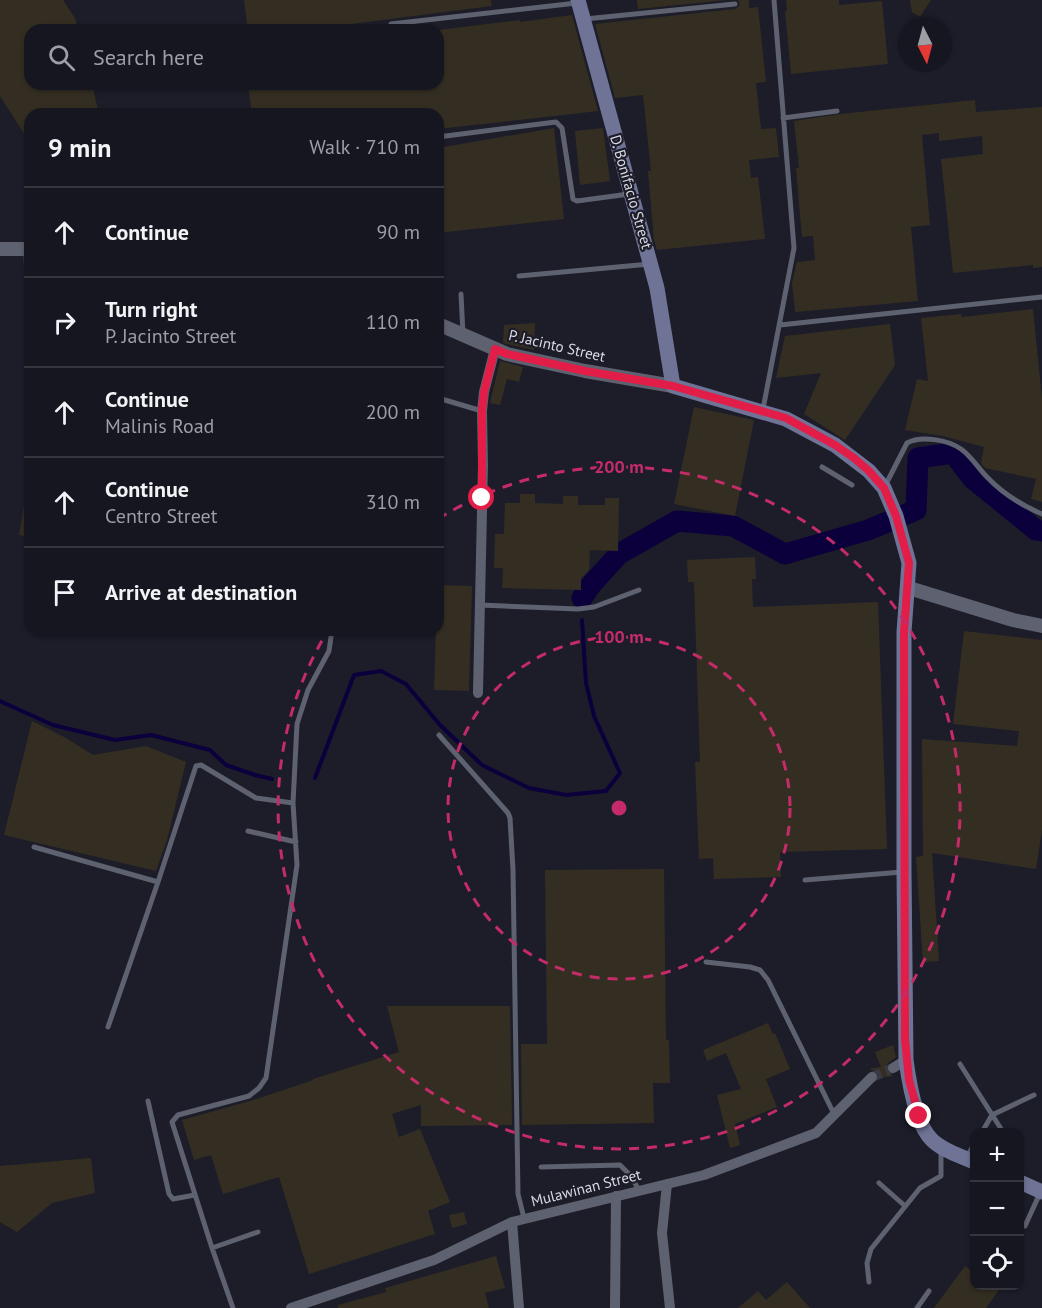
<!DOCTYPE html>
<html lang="en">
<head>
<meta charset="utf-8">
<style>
  body { margin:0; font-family:"PT Sans",sans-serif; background:#22232c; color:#f1f3f6 }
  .controls { position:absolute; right:18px; bottom:18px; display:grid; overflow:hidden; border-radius:12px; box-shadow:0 2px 4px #0004 }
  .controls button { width:54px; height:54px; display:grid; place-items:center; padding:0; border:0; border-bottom:2px solid #34353d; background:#15161f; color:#f1f3f6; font:30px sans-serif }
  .compass { position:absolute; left:898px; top:18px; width:54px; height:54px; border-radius:50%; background:#15161f; box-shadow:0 2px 4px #0004; rotate:174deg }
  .stop { position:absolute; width:18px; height:18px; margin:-14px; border:4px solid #e11d48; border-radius:50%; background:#fff }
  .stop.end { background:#e11d48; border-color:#fff; box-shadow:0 2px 6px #0008 }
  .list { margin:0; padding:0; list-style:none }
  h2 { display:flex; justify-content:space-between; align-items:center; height:78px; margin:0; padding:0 24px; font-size:26px }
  h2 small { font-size:20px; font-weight:400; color:#9d9fa4 }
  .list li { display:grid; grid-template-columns:39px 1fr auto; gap:18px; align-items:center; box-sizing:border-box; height:90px; padding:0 24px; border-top:2px solid #34353d }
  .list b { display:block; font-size:22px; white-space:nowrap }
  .list p { margin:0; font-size:20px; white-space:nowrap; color:#9d9fa4 }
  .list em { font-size:20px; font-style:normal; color:#9d9fa4 }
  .icon { flex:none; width:33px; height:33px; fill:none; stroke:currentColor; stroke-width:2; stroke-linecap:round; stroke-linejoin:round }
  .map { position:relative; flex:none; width:1042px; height:1308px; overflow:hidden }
  .search { position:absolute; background:#15161f; box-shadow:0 2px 4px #0004; left:24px; top:24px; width:420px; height:66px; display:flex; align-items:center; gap:15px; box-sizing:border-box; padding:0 21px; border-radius:18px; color:#9d9fa4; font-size:22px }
  .panel { position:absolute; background:#15161f; box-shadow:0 2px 4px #0004; left:24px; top:108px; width:420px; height:528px; border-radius:18px }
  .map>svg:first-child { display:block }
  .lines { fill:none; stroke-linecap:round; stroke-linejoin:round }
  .stream { stroke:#0b003b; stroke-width:4 }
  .river { stroke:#0b003b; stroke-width:21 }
  .building { fill:#342e22 }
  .minor-tunnel { stroke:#383945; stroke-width:10; stroke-dasharray:10 5; stroke-linecap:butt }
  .service { stroke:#5e616f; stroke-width:5 }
  .minor { stroke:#5e616f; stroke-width:10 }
  .tertiary { stroke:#5e616f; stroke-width:14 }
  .secondary { stroke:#6f7497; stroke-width:15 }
  .route { stroke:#e11d48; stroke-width:8 }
  .ring { fill:none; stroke:#c42b68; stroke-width:3; stroke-dasharray:10 8 }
  .labels { text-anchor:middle; stroke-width:4.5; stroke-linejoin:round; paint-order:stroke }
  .street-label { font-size:15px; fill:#d8d9e2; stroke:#1c1d29 }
  .centre { fill:#c42b68; stroke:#1c1d29; stroke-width:3 }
  .ring-label { font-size:18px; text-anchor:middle; font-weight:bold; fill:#c42b68; stroke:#1c1d29; stroke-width:4.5; stroke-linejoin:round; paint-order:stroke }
</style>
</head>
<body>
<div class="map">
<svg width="1042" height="1308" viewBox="0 0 1042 1308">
  <rect width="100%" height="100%" fill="#1c1d29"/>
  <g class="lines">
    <path class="stream" d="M 0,701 L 53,725 L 115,740 L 151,735 L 210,750 L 226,765 L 255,775 L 272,779
      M 315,778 L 354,675 L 381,671 L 406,684 L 440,725 L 482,765 L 529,788 L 566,795 L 606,791 L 620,773 L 594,716 L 586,683 L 582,620"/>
    <path class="river" d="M 582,598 L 591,585 L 619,554 L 677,521 L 733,526 L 785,554 L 868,530 L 916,510 L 918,458 L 953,453 L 972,478 L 1036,530 L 1042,531"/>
  </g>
  <path class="building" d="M 0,0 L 63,0 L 75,18 L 78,30 L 30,30 L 30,84 L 92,84 L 99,114 L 30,114 L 30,143 L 0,96 Z
    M 244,0 L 491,0 L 492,6 L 304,30 L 248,30 Z
    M 637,0 L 726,0 L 638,9 Z
    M 738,0 L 749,0 L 749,8 L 758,7 L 766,82 L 756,83 L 761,129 L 776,128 L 779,157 L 749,160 L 751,178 L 758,177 L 765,239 L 657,250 L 654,240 L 648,171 L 651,171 L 643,95 L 615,98 L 595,24 L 735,9 L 740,5 Z
    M 786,0 L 839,0 L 839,5 L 882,1 L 888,64 L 791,74 L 785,11 L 787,11 Z
    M 910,0 L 931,0 L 920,17 L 912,12 Z
    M 572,15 L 598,111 L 438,129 L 438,114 L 252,114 L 248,84 L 438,84 L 438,30 L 520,20 L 520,22 Z
    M 975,100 L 976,112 L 1042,107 L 1042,267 L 1033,268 L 1033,265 L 953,273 L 941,159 L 983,154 L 982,136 L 939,141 L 939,133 L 922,135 L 930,225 L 911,227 L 918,301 L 795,312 L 792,283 L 797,262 L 815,260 L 813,236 L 802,237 L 796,168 L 799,168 L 794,121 L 840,114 Z
    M 554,128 L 564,219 L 438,233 L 438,148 Z
    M 603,128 L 610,181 L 580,185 L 575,131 Z
    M 1033,309 L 1042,399 L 1042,502 L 1031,499 L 1036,479 L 985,468 L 981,463 L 984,447 L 943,436 L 905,430 L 917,379 L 928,381 L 921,318 L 961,314 L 962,317 Z
    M 535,323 L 534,350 L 503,343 L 504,325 Z
    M 890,324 L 895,365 L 845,440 L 804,414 L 821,373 L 776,378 L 785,336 Z
    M 500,361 L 523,367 L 519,382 L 507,379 L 500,405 L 490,403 Z
    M 694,407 L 754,420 L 735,516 L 674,504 Z
    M 520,494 L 535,494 L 535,503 L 563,504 L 563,496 L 578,496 L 578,505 L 605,505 L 605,498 L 619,498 L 618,551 L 590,550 L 589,570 L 581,578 L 581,590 L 502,588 L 503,568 L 494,568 L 495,534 L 504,534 L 505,503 L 520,503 Z
    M 25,499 L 30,499 L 30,537 L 19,535 Z
    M 755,557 L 756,579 L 752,579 L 753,607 L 878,602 L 887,849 L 780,852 L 781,877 L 714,879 L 713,858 L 699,859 L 695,762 L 700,762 L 694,582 L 688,582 L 687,560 Z
    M 438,585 L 472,586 L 469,691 L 434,690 L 436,630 L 438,630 Z
    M 964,631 L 1042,640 L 1042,830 L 1036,869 L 932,853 L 939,961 L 923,962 L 916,857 L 923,856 L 922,739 L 1017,746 L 1019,731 L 953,724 Z
    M 32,721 L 66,738 L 93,755 L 146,746 L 186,762 L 167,840 L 156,871 L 4,835 Z
    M 664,869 L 666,1040 L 669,1040 L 670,1083 L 653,1083 L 654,1123 L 522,1125 L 521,1044 L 547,1044 L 545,870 Z
    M 387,1006 L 510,1006 L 512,1125 L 421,1126 L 421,1105 L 392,1114 L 399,1137 L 420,1129 L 450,1202 L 428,1211 L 435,1234 L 309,1274 L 279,1177 L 223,1194 L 211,1155 L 194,1160 L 182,1120 L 250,1101 L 313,1080 L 313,1079 L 399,1052 Z
    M 768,1023 L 773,1034 L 775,1033 L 790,1069 L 766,1079 L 777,1107 L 735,1124 L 740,1145 L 730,1148 L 717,1095 L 741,1089 L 726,1053 L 707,1061 L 703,1050 Z
    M 893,1045 L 896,1057 L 887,1064 L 886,1069 L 889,1074 L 894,1076 L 879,1078 L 878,1072 L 871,1070 L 871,1068 L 881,1067 L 875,1052 Z
    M 91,1158 L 95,1193 L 52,1203 L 17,1232 L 0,1222 L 0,1166 Z
    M 464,1212 L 467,1224 L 452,1228 L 449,1215 Z
    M 496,1256 L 505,1288 L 485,1293 L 489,1308 L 338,1308 L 338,1305 L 386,1292 L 385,1288 Z
    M 965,1266 L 975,1273 L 975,1286 L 992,1286 L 999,1290 L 986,1308 L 934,1308 Z
    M 787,1282 L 810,1308 L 738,1308 L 758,1291 L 766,1300 Z"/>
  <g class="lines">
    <path class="minor-tunnel" d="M 872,1077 L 893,1068"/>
    <path class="service" d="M 585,19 L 735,4
      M 391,24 L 577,3
      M 783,118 L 837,111
      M 438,137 L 556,122 L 562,128 L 573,199 L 577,201 L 629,194
      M 26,251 L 28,319
      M 519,276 L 650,264
      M 461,294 L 463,334
      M 780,325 L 1042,297
      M 438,398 L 482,411
      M 763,409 L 794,248 L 774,0
      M 822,467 L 852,485
      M 885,486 L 907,443 C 921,435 948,440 961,449 C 971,456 979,469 987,477 C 1003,494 1021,505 1042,514
      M 480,605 L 578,609 L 594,607 L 639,590
      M 439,735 L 508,813 L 510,818 L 513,870 L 518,1194 L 524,1218
      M 248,831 L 296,842
      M 34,847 L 158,882 L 196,766 L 201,765 L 256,798 L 293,803 L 297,724 L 308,690 L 329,651 L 332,630
      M 805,880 L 902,872
      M 706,962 L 750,967 L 760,970 L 768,980 L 834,1114
      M 108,1027 L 158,882
      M 960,1064 L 1003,1132
      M 148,1101 L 169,1194 L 173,1199 L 195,1195
      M 982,1132 L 992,1115 L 1034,1095
      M 967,1157 L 974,1144
      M 541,1167 L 620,1165 L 630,1175 L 639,1190
      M 879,1183 L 905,1206
      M 1025,1226 L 1040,1193
      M 212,1248 L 258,1232
      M 869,1282 L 867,1263 L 871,1249 L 920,1188 L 941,1176 L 941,1149
      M 233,1308 L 212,1248 L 172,1122 L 178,1115 L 249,1096 L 259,1088 L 266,1078 L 297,865 L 293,803
      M 917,1308 L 929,1291"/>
    <path class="minor" d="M 478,693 L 483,465 L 482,411 L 484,392 L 495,349
      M 893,1068 L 906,1060
      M 667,1184 L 662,1233 L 670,1308
      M 512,1222 L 519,1308
      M 291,1308 L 434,1260 L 512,1222 L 704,1175 L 816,1133 L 872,1077
      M 615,1308 L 616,1196"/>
    <path class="tertiary" d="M 0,249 L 30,249
      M 438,324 L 507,354 L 585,371 L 673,386
      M 909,588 L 1013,620 L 1042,626"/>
    <path class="secondary" d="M 578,0 L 657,288 L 673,386 L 786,419 L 835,445 L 869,471 L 884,488 L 896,516 L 909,563 L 904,632 L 904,872 L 906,1060 C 909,1082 916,1125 932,1140 C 943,1151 961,1156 974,1162
      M 1020,1182 L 1042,1192"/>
  </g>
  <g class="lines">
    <path class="route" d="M 482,498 L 482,411 L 484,392 L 495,349 L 507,354 L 585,371 L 673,386 L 786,418 L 835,445 L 854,458 L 869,471 L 884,488 L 896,516 L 909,563 L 904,632 L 905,1039 L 909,1080 L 919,1116"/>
  </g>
  <g class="ring">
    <circle cx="619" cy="808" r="171"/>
    <path d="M438 519A341 341 0 1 1 327 632"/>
  </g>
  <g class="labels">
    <g class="street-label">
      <text transform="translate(631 192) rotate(74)" y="5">D. Bonifacio Street</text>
      <text transform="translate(557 346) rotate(13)" y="5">P. Jacinto Street</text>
      <text transform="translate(586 1188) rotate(-14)" y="5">Mulawinan Street</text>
    </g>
  </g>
  <circle cx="619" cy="808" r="9" class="centre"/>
  <g class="ring-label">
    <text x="619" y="473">200 m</text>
    <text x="619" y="643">100 m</text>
  </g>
</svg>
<div class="controls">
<button>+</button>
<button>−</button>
<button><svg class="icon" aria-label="locate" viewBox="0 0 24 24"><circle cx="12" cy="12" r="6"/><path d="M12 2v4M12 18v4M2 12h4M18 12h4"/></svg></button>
</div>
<svg class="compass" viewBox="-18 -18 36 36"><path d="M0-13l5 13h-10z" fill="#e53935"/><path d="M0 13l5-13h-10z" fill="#9d9fa4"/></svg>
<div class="stop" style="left:482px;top:498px"></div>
<div class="stop end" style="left:919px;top:1116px"></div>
<div class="search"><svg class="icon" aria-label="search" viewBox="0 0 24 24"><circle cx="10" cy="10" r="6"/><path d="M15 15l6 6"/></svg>Search here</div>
<section class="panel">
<h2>9 min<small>Walk · 710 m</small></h2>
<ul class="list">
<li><svg class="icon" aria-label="ahead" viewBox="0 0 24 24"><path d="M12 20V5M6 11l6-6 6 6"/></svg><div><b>Continue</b></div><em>90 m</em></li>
<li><svg class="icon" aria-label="right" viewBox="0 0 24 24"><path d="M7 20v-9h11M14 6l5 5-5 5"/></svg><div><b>Turn right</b><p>P. Jacinto Street</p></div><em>110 m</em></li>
<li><svg class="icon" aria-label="ahead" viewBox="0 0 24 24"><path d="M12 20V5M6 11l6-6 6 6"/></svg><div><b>Continue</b><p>Malinis Road</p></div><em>200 m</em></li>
<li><svg class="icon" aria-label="ahead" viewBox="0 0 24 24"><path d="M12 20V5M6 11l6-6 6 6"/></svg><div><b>Continue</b><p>Centro Street</p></div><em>310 m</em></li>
<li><svg class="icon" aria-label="arrive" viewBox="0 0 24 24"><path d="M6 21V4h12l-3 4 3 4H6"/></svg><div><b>Arrive at destination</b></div></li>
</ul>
</section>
</div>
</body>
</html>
